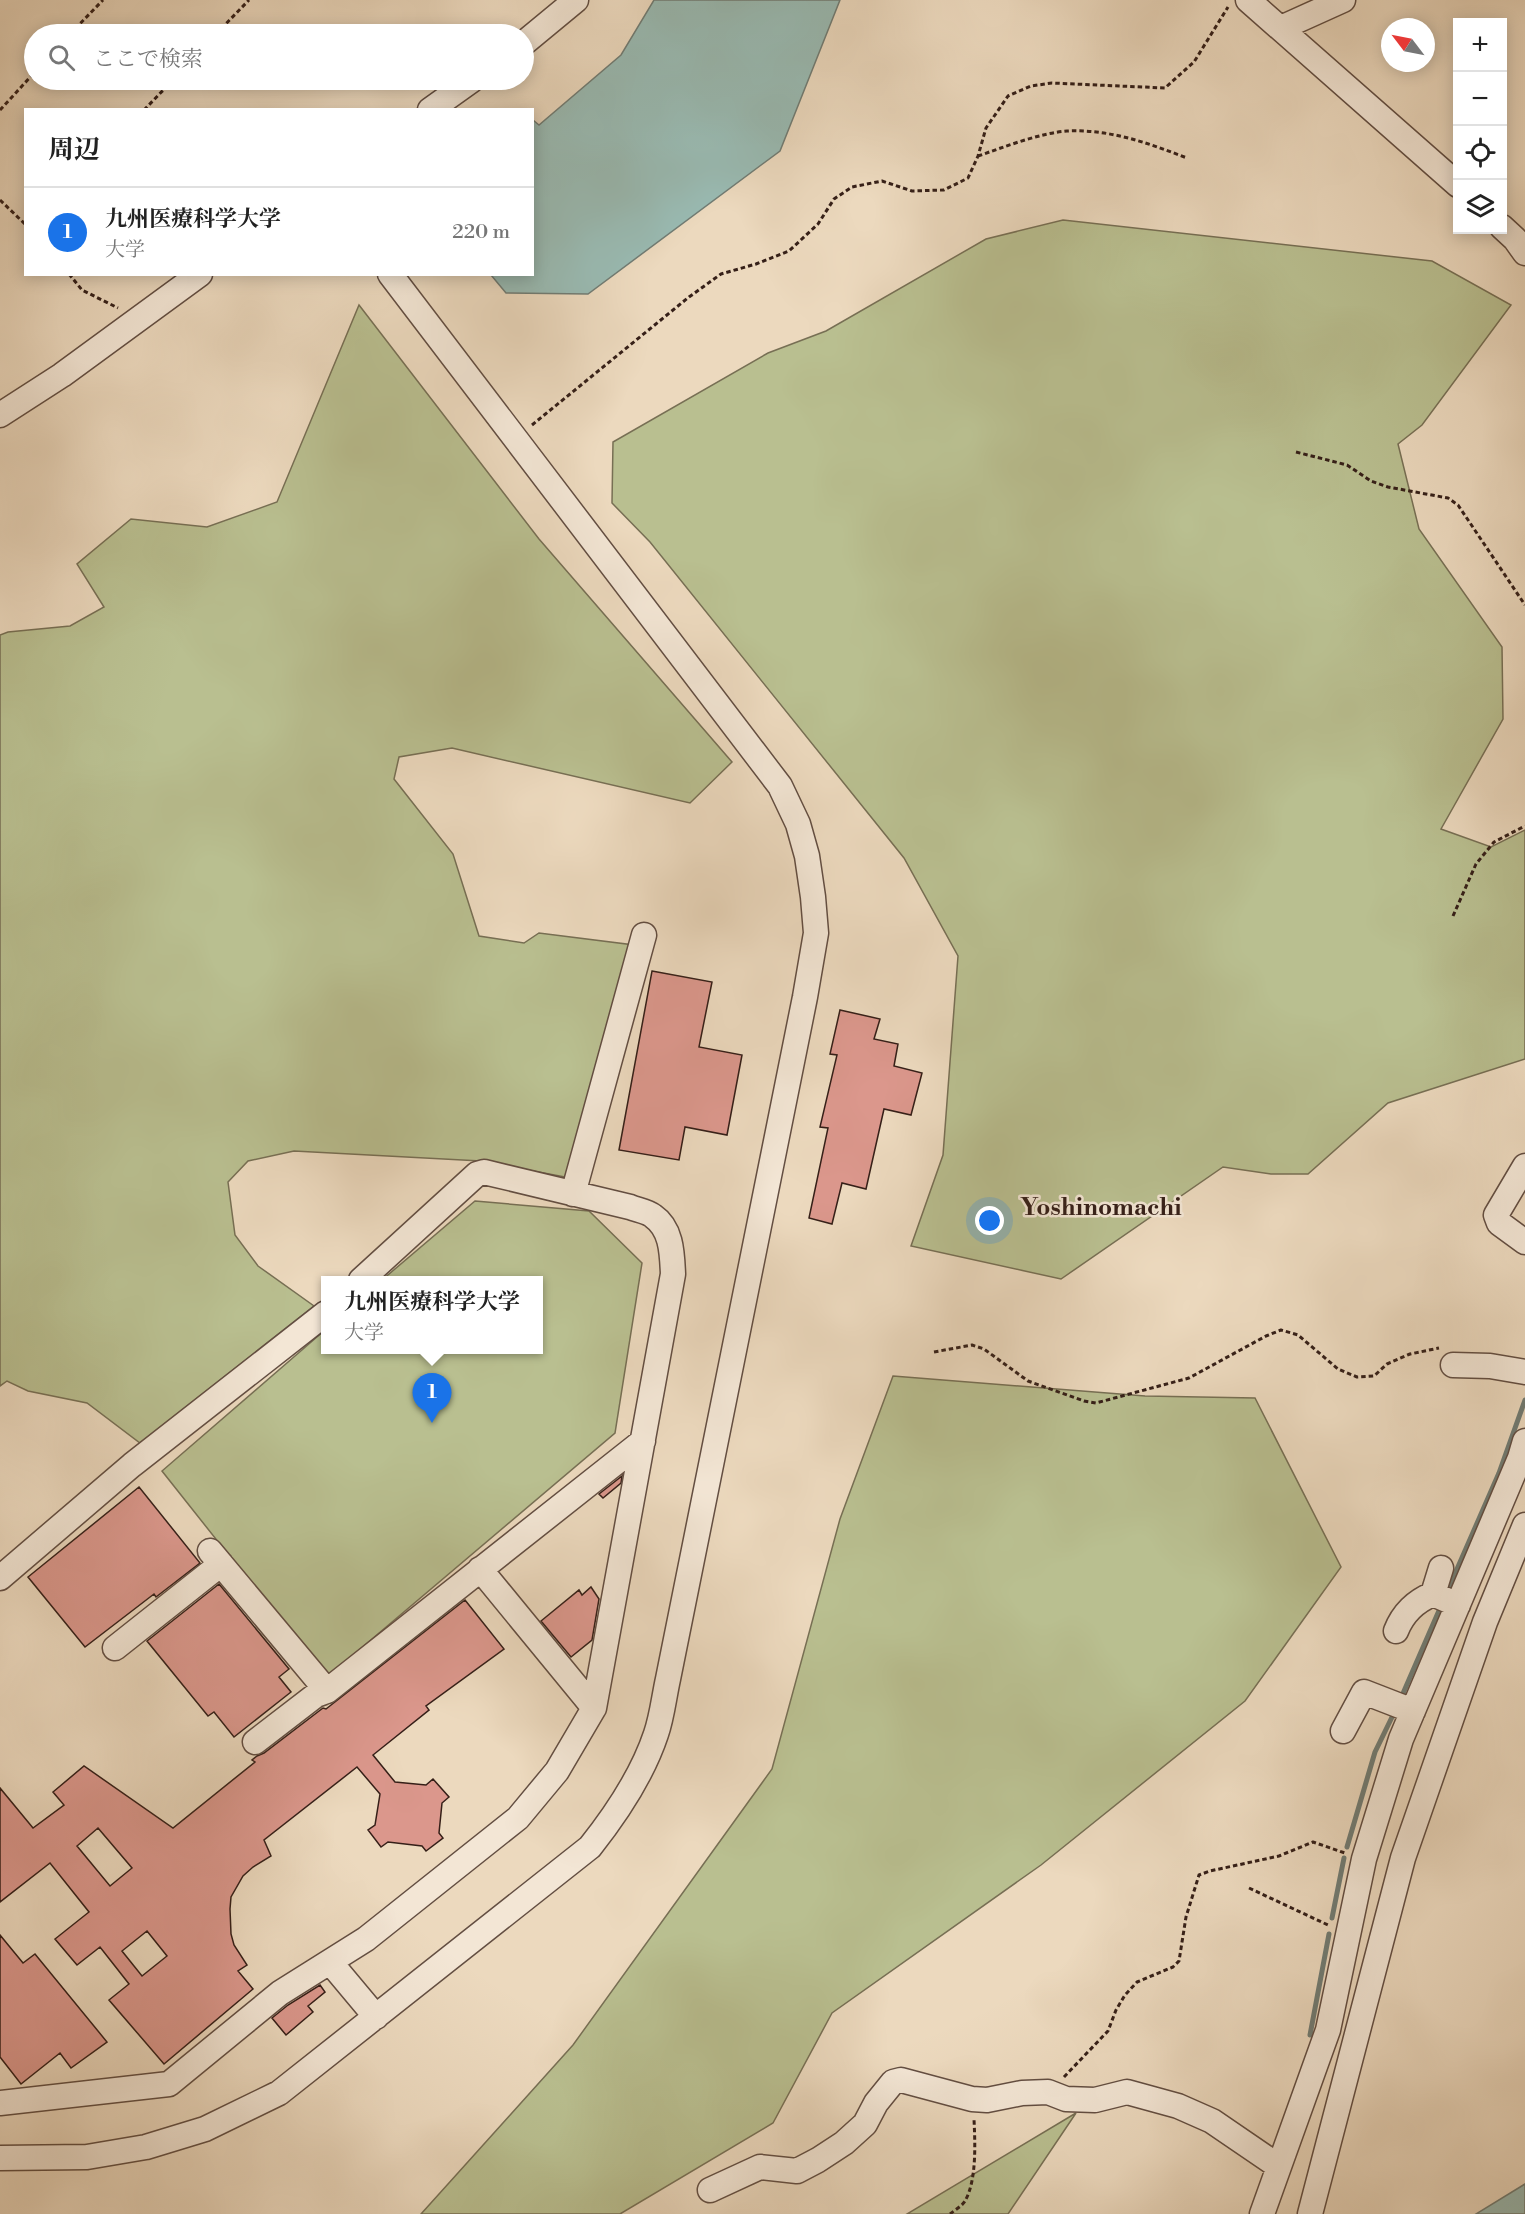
<!DOCTYPE html>
<html lang="ja">
<head>
<meta charset="utf-8">
<style>
  body { margin:0; font-family:"Libre Bodoni","Noto Serif JP",serif; background:#f2f2f2; color:#222 }
  .controls { position:absolute; right:18px; top:18px; display:grid; overflow:hidden; border-radius:0px; box-shadow:0 3px 15px #0003 }
  .controls button { width:54px; height:54px; display:grid; place-items:center; padding:0; border:0; border-bottom:2px solid #e0e0e0; background:#fff; color:#222; font:30px sans-serif }
  .compass { position:absolute; left:1381px; top:18px; width:54px; height:54px; border-radius:50%; background:#fff; box-shadow:0 3px 15px #0003; rotate:302deg }
  .you { position:absolute; left:990px; top:1221px; width:21px; height:21px; margin:-15px; border:4px solid #fff; border-radius:50%; background:#1a73e8; box-shadow:0 0 0 9px #1a73e833 }
  .badge { display:grid; place-items:center; width:39px; height:39px; border-radius:50%; background:#1a73e8; color:#fff; font-size:20px; font-weight:700 }
  .pin { position:absolute; translate:-50% -50px; filter:drop-shadow(0 2px 3px #0008) }
  .pin::after { content:''; position:absolute; top:32px; width:21px; height:18px; background:inherit; clip-path:polygon(0 0,100% 0,50% 100%) }
  .popup { position:absolute; left:321px; top:1276px; width:222px; height:78px; box-sizing:border-box; display:grid; place-content:center; border-radius:0px; background:#fff; filter:drop-shadow(0 2px 4px #0005); font-size:20px; white-space:nowrap; color:#767676 }
  .popup b { font-size:22px; color:#222 }
  .popup::after { content:''; position:absolute; left:50%; top:100%; margin-left:-12px; border:12px solid transparent; border-top-color:#fff }
  .list { margin:0; padding:0; list-style:none }
  h2 { display:flex; justify-content:space-between; align-items:center; height:78px; margin:0; padding:0 24px; font-size:26px }
  h2 small { font-size:20px; font-weight:400; color:#767676 }
  .list li { display:grid; grid-template-columns:39px 1fr auto; gap:18px; align-items:center; box-sizing:border-box; height:90px; padding:0 24px; border-top:2px solid #e0e0e0 }
  .list b { display:block; font-size:22px; white-space:nowrap }
  .list p { margin:0; font-size:20px; white-space:nowrap; color:#767676 }
  .list em { font-size:20px; font-style:normal; color:#767676 }
  .icon { flex:none; width:33px; height:33px; fill:none; stroke:currentColor; stroke-width:2; stroke-linecap:round; stroke-linejoin:round }
  .map { position:relative; flex:none; width:1525px; height:2214px; overflow:hidden }
  .search { position:absolute; background:#fff; box-shadow:0 3px 15px #0003; left:24px; top:24px; width:510px; height:66px; display:flex; align-items:center; gap:15px; box-sizing:border-box; padding:0 21px; border-radius:33px; color:#767676; font-size:22px }
  .panel { position:absolute; background:#fff; box-shadow:0 3px 15px #0003; left:24px; top:108px; width:510px; height:168px; border-radius:0px }
  .map>svg:first-child { display:block }
  .green { fill:#b9bf90; stroke:#776f54; stroke-width:1.5 }
  .water { fill:#99bab2; stroke:#717c74; stroke-width:1.5 }
  .lines { fill:none; stroke-linecap:round; stroke-linejoin:round }
  .stream { stroke:#717c74; stroke-width:5 }
  .building { fill:#db978c; stroke:#351f18; stroke-width:1.5; fill-rule:evenodd }
  .minor-casing { stroke:#634e42; stroke-width:27 }
  .path { stroke:#351f18; stroke-width:3; stroke-dasharray:4.5 3; stroke-linecap:butt }
  .minor { stroke:#f3e6d5; stroke-width:24 }
  .labels { text-anchor:middle; stroke-width:5; stroke-linejoin:round; paint-order:stroke }
  .quarter-label { font-size:24px; font-weight:bold; fill:#351f18; stroke:#f3e6d5 }
</style>
</head>
<body>
<div class="map">
<svg width="1525" height="2214" viewBox="0 0 1525 2214">
  <rect width="100%" height="100%" fill="#ecd9be"/>
  <filter id="stains"><feTurbulence type="fractalNoise" baseFrequency=".00333" numOctaves="4"/><feColorMatrix values="0 0 0 0 .2 0 0 0 0 .09 0 0 0 0 .02 0 0 0 .5 -.17"/></filter>
  <radialGradient id="worn" r=".72"><stop offset=".6" stop-color="#630" stop-opacity="0"/><stop offset="1" stop-color="#630" stop-opacity=".3"/></radialGradient>
  <path class="green" d="M 1063,220 L 1432,261 L 1511,305 L 1422,425 L 1398,444 L 1419,529 L 1502,647 L 1503,719 L 1441,829 L 1491,847 L 1525,830 L 1525,1059 L 1388,1103 L 1308,1174 L 1271,1174 L 1223,1167 L 1061,1279 L 911,1246 L 943,1155 L 958,956 L 904,858 L 650,542 L 612,503 L 613,442 L 768,353 L 826,331 L 986,239 Z
    M 359,305 L 539,539 L 732,762 L 690,803 L 452,748 L 399,757 L 394,779 L 453,854 L 479,936 L 524,943 L 539,933 L 634,945 L 565,1177 L 481,1161 L 294,1151 L 248,1161 L 228,1182 L 235,1235 L 258,1266 L 314,1306 L 140,1443 L 87,1403 L 28,1391 L 7,1381 L 0,1386 L 0,635 L 8,632 L 70,626 L 104,607 L 77,564 L 131,519 L 207,527 L 277,502 Z
    M 475,1201 L 589,1211 L 642,1263 L 615,1433 L 326,1678 L 162,1471 L 325,1330 L 326,1350 L 538,1350 L 538,1280 L 382,1280 Z
    M 893,1376 L 1145,1396 L 1255,1398 L 1341,1567 L 1245,1701 L 1041,1865 L 832,2013 L 773,2123 L 620,2214 L 421,2214 L 573,2045 L 772,1769 L 840,1519 Z
    M 1076,2113 L 1008,2214 L 907,2214 Z"/>
  <path class="water" d="M 654,0 L 840,0 L 780,151 L 588,294 L 506,293 L 491,275 L 532,274 L 533,120 L 539,125 L 621,55 Z
    M 1525,2184 L 1525,2214 L 1476,2214 Z"/>
  <g class="lines">
    <path class="stream" d="M 1447,1592 L 1499,1473 L 1525,1400
      M 1401,1698 L 1441,1606
      M 1347,1847 L 1375,1752 L 1395,1711
      M 1332,1918 L 1344,1858
      M 1310,2035 L 1329,1934"/>
  </g>
  <path class="building" d="M 652,971 L 712,982 L 699,1047 L 742,1055 L 727,1135 L 685,1127 L 679,1160 L 619,1150 Z
    M 840,1010 L 880,1019 L 874,1039 L 898,1044 L 894,1066 L 922,1073 L 911,1115 L 884,1109 L 866,1189 L 842,1183 L 832,1224 L 809,1218 L 828,1128 L 820,1127 L 837,1055 L 830,1054 Z
    M 622,1476 L 621,1483 L 603,1498 L 599,1494 Z
    M 139,1487 L 200,1563 L 156,1597 L 154,1594 L 85,1647 L 28,1577 Z
    M 219,1584 L 289,1669 L 279,1677 L 291,1692 L 234,1737 L 214,1712 L 208,1716 L 147,1641 Z
    M 591,1587 L 599,1599 L 592,1640 L 571,1657 L 541,1621 L 579,1590 L 582,1595 Z
    M 465,1600 L 504,1649 L 426,1706 L 429,1710 L 373,1755 L 395,1782 L 426,1785 L 433,1779 L 449,1797 L 442,1803 L 439,1833 L 443,1838 L 426,1851 L 422,1846 L 388,1842 L 381,1847 L 368,1830 L 375,1825 L 380,1794 L 357,1767 L 264,1840 L 271,1856 L 253,1867 L 243,1876 L 231,1897 L 230,1909 L 231,1934 L 234,1945 L 247,1965 L 238,1971 L 253,1989 L 164,2064 L 109,2000 L 129,1984 L 100,1947 L 77,1965 L 55,1939 L 89,1912 L 50,1863 L 0,1902 L 0,1788 L 33,1828 L 64,1805 L 53,1792 L 84,1766 L 173,1828 L 255,1762 L 252,1760 L 257,1756 L 264,1753 L 323,1708 L 326,1709 ZM 98,1828 L 132,1868 L 110,1886 L 77,1846 ZM 147,1931 L 167,1956 L 142,1976 L 122,1951 Z
    M 0,1935 L 23,1963 L 35,1954 L 107,2042 L 71,2068 L 60,2053 L 21,2084 L 0,2057 Z
    M 320,1985 L 325,1992 L 308,2006 L 313,2012 L 286,2035 L 272,2018 L 288,2005 Z"/>
  <g class="lines">
    <g class="minor-casing">
      <path id="minor" d="M 1248,0 L 1458,185
        M 1281,28 L 1343,0
        M 524,43 L 576,0
        M 430,110 L 472,80
        M 1502,227 L 1515,239 L 1525,253
        M 0,415 L 62,375 L 200,274
        M 1525,1166 L 1496,1215 L 1499,1223 L 1525,1242
        M 573,1194 L 644,935
        M 1453,1365 L 1490,1366 L 1525,1372
        M 210,1551 L 327,1691
        M 480,1569 L 594,1708
        M 0,1578 L 132,1465 L 326,1313
        M 1433,1594 L 1441,1568
        M 1396,1631 C 1403,1613 1416,1601 1433,1594 L 1458,1605
        M 115,1648 L 221,1564
        M 1343,1731 L 1364,1692 L 1413,1711
        M 255,1742 L 316,1695 L 327,1691 L 643,1441
        M 330,1962 L 376,2017
        M 0,2103 L 169,2084 L 280,1993 L 366,1939 L 518,1818 L 557,1771 L 594,1708 L 673,1274 C 672,1254 672,1229 653,1216 C 647,1211 637,1210 630,1207 L 484,1172 L 477,1174 L 361,1280
        M 0,2158 L 87,2157 L 146,2147 L 205,2129 L 279,2093 L 590,1847 C 617,1813 642,1776 656,1734 C 662,1717 664,1697 668,1679 L 805,997 L 816,933 L 813,897 L 807,856 L 798,824 L 780,786 L 390,274
        M 710,2190 L 760,2167 L 797,2171 L 818,2160 L 844,2143 L 865,2124 L 876,2103 L 893,2082 L 901,2080 L 972,2099 L 987,2100 L 1022,2093 L 1048,2092 L 1066,2099 L 1095,2100 L 1127,2092 L 1178,2106 L 1212,2121 L 1278,2166
        M 1262,2214 L 1328,2030 L 1364,1859 L 1401,1739 L 1520,1458 L 1525,1441
        M 1310,2214 L 1403,1858 L 1485,1622 L 1525,1525"/>
    </g>
    <path class="path" d="M 70,34 L 103,0
      M 216,34 L 249,0
      M 0,110 L 34,73
      M 144,110 L 173,80
      M 978,156 C 1004,147 1040,133 1067,131 C 1110,129 1148,143 1187,158
      M 0,200 L 26,225
      M 69,274 L 82,290 L 118,308
      M 532,425 L 689,297 L 721,274 L 756,264 L 789,251 L 818,224 L 834,199 L 852,187 L 882,181 L 912,191 L 944,190 L 968,178 L 978,156 L 986,128 L 1008,96 L 1031,86 L 1052,83 L 1165,88 L 1194,62 L 1228,7
      M 1296,452 L 1347,465 L 1371,481 L 1388,487 L 1448,498 L 1458,505 L 1525,605
      M 1453,916 L 1476,864 L 1494,842 L 1525,826
      M 934,1352 L 972,1345 L 984,1349 L 1028,1381 L 1084,1401 L 1096,1403 L 1189,1378 L 1266,1336 L 1281,1330 L 1298,1335 L 1338,1369 L 1357,1377 L 1374,1376 L 1387,1364 L 1410,1354 L 1439,1348
      M 1249,1888 L 1328,1925
      M 1064,2077 L 1108,2031 L 1116,2010 L 1125,1995 L 1137,1982 L 1173,1967 L 1179,1961 L 1186,1917 L 1199,1875 L 1210,1871 L 1279,1856 L 1313,1842 L 1345,1853
      M 950,2214 C 955,2210 962,2206 965,2201 C 977,2180 975,2142 974,2119"/>
    <use href="#minor" class="minor"/>
  </g>
  <g class="labels">
    <g class="quarter-label">
      <text x="1101" y="1215">Yoshinomachi</text>
    </g>
  </g>
  <rect width="100%" height="100%" filter="url(#stains)"/>
  <rect width="100%" height="100%" fill="url(#worn)"/>
</svg>
<div class="controls">
<button>+</button>
<button>−</button>
<button><svg class="icon" aria-label="locate" viewBox="0 0 24 24"><circle cx="12" cy="12" r="6"/><path d="M12 2v4M12 18v4M2 12h4M18 12h4"/></svg></button>
<button><svg class="icon" aria-label="layers" viewBox="0 0 24 24"><path d="M12 4l9 5-9 5-9-5zM3 14l9 5 9-5"/></svg></button>
</div>
<svg class="compass" viewBox="-18 -18 36 36"><path d="M0-13l5 13h-10z" fill="#e53935"/><path d="M0 13l5-13h-10z" fill="#767676"/></svg>
<div class="you"></div>
<div class="pin badge" style="left:432px;top:1423px">1</div>
<div class="popup"><b>九州医療科学大学</b>大学</div>
<div class="search"><svg class="icon" aria-label="search" viewBox="0 0 24 24"><circle cx="10" cy="10" r="6"/><path d="M15 15l6 6"/></svg>ここで検索</div>
<section class="panel">
<h2>周辺<small></small></h2>
<ul class="list">
<li><span class="badge">1</span><div><b>九州医療科学大学</b><p>大学</p></div><em>220 m</em></li>
</ul>
</section>
</div>
</body>
</html>
